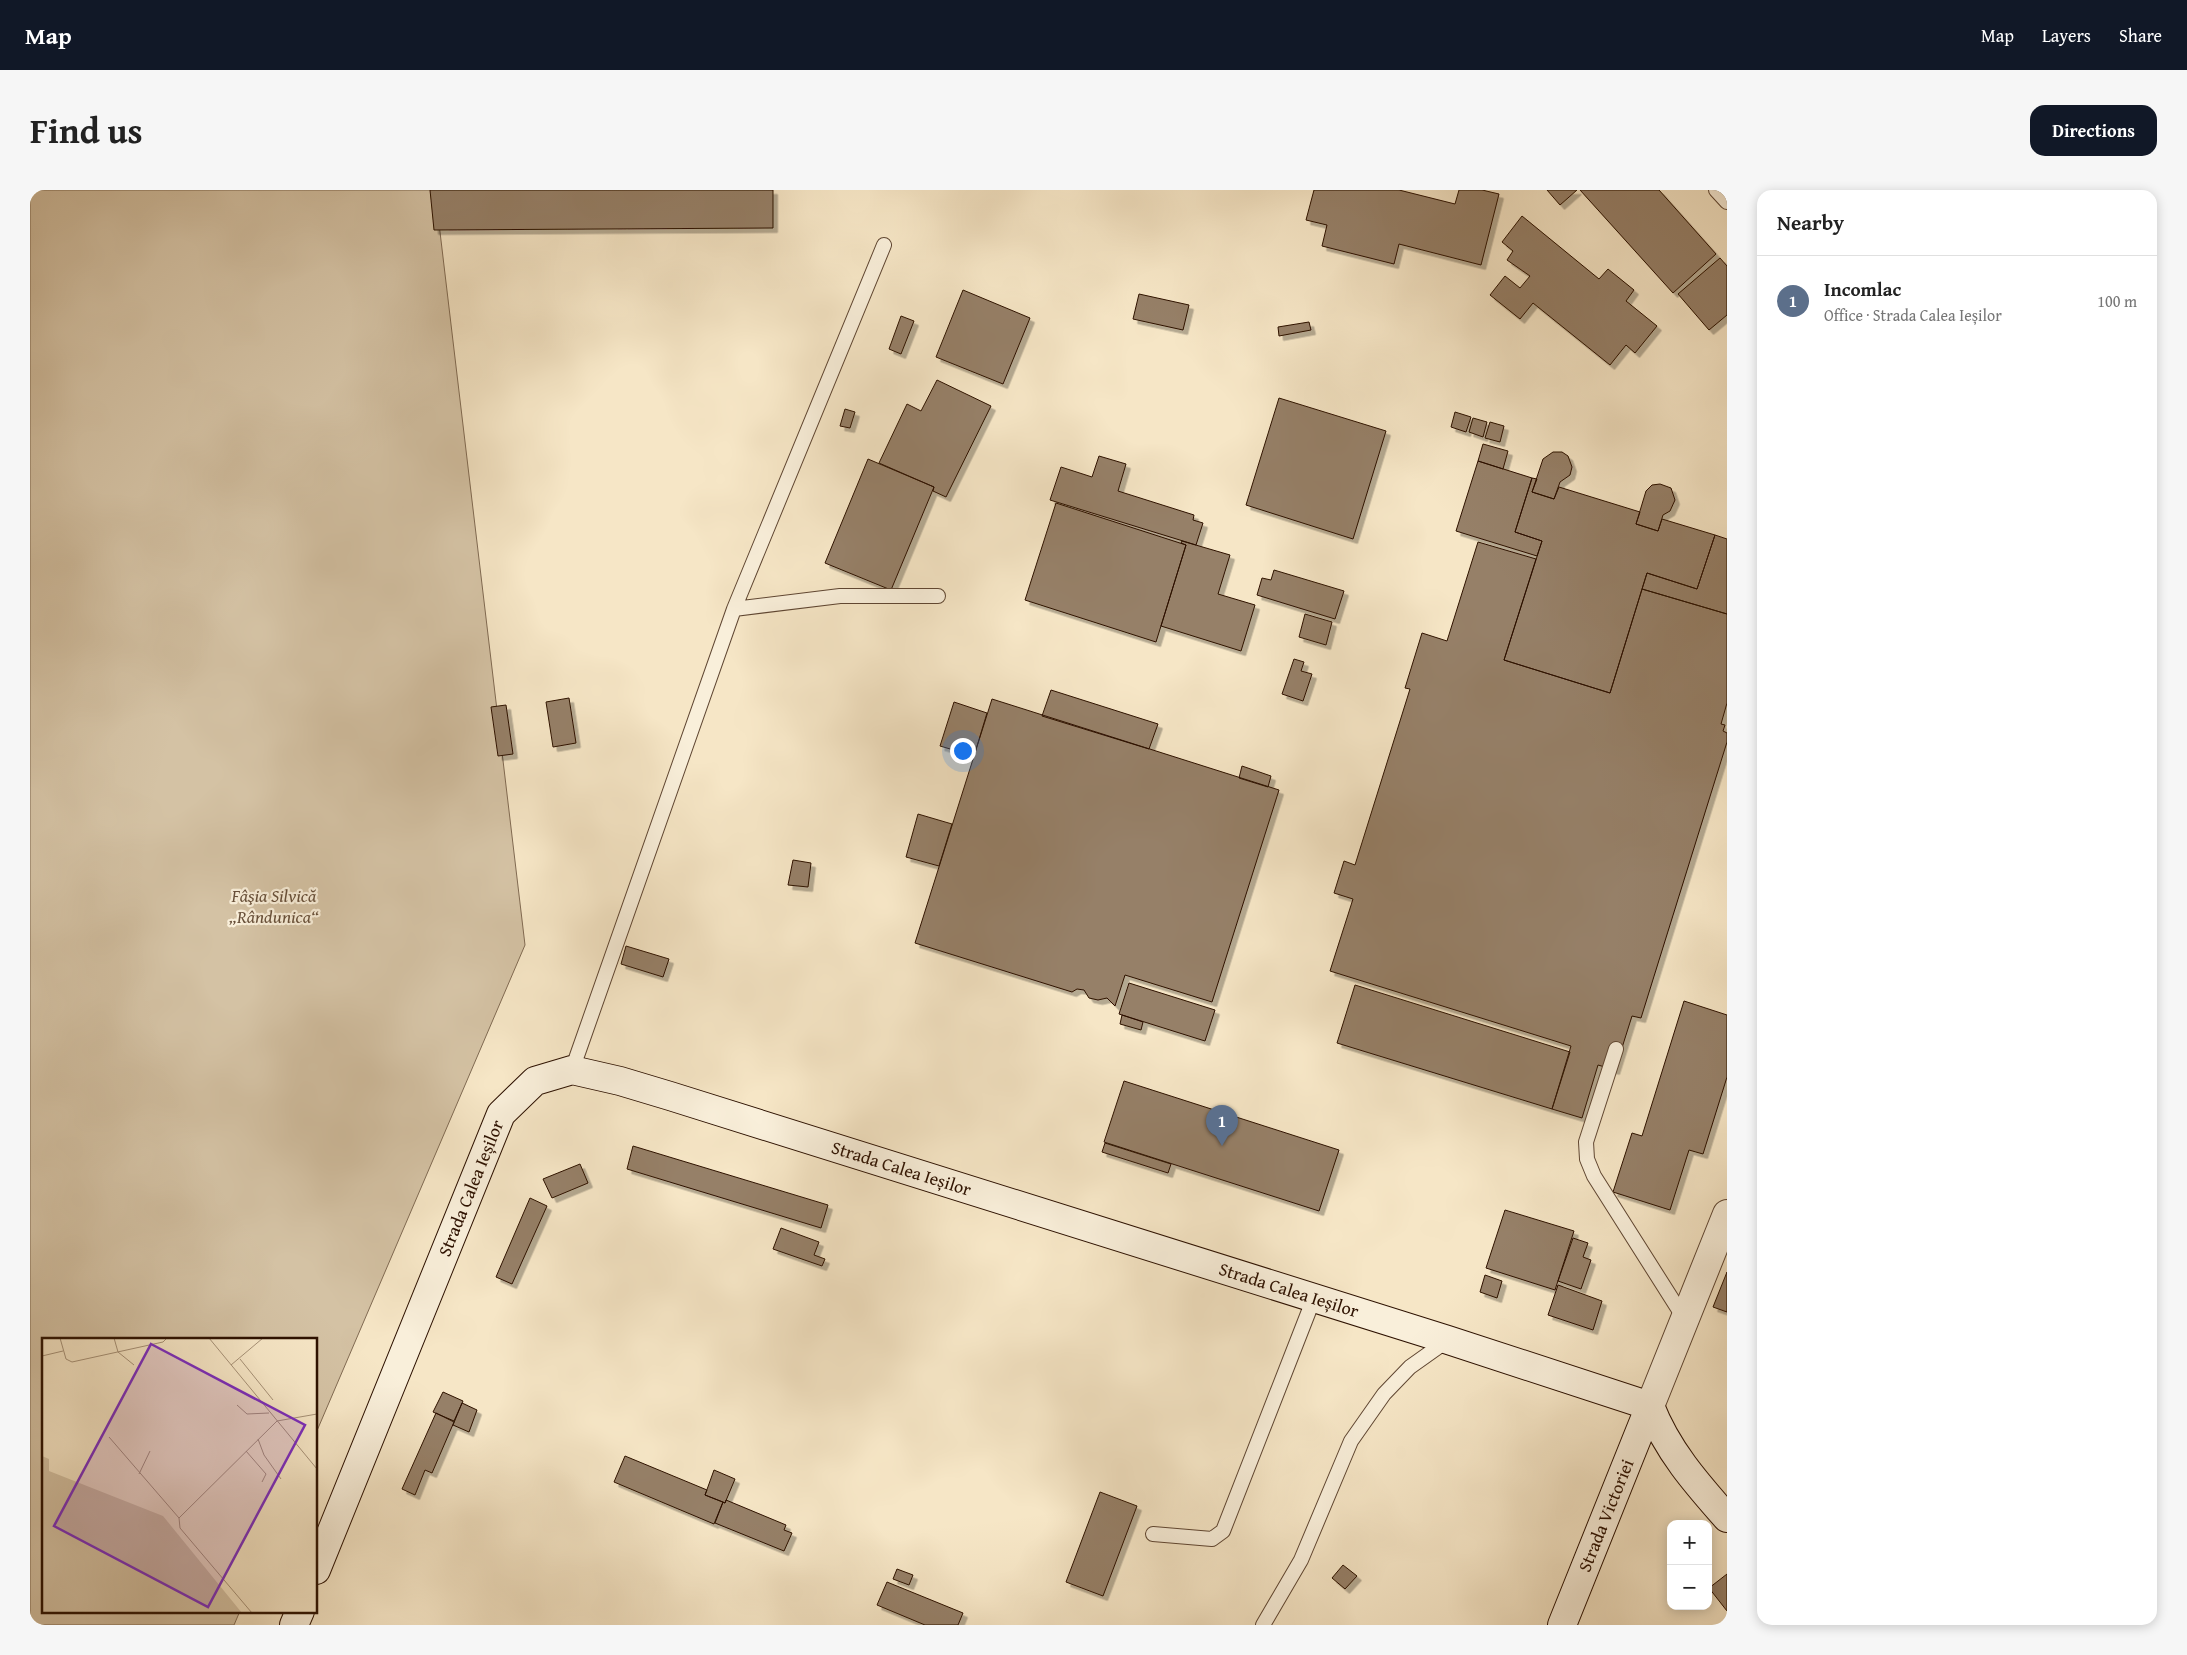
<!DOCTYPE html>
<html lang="en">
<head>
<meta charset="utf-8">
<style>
  body { margin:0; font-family:"Gentium Book Plus",serif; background:#f6f6f6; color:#222 }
  .controls { position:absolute; right:15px; bottom:15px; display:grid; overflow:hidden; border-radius:10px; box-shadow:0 2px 12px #0003 }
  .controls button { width:45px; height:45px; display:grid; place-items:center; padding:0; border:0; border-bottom:1px solid #e0e0e0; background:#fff; color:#222; font:25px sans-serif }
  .you { position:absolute; left:932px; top:560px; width:18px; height:18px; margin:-12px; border:4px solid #fff; border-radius:50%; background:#1a73e8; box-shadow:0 0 0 8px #1a73e833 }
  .badge { display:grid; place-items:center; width:32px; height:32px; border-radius:50%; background:#111827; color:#fff; font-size:16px; font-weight:700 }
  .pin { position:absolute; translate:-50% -41px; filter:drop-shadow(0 1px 2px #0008) }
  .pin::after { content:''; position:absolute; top:26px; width:18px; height:15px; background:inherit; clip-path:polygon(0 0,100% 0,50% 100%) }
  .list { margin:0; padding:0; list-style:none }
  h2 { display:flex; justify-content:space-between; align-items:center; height:65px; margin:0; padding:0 20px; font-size:21px }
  h2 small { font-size:16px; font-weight:400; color:#767676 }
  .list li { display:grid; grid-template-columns:32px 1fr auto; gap:15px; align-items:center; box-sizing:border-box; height:90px; padding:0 20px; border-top:1px solid #e0e0e0 }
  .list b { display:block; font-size:19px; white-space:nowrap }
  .list p { margin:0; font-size:16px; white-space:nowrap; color:#767676 }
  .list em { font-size:16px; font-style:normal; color:#767676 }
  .map { position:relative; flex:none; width:1697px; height:1435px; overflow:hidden; border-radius:15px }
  header { display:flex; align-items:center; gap:30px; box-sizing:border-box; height:70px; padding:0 25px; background:#111827; color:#fff }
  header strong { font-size:24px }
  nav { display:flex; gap:28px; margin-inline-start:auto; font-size:18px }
  .intro { display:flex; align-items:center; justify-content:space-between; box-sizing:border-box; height:120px; padding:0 30px }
  h1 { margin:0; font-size:35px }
  .button { padding:12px 22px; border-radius:15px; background:#111827; color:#fff; font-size:18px; font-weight:700 }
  main { display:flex; gap:30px; padding:0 30px }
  aside { flex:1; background:#fff; border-radius:15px; box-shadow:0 2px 12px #0003 }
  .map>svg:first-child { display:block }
  .green { fill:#d4c2a4; stroke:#806a52 }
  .building { fill:#968067; stroke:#2d1100; filter:url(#shadow) }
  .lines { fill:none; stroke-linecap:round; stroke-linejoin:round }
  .lane-casing { stroke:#5f4632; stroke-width:16 }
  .street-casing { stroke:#5f4632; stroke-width:30 }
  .secondary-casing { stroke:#2d1100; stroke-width:30 }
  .lane { stroke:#f9efda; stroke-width:14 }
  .street { stroke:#f9efda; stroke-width:28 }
  .secondary { stroke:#f9efda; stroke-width:28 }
  .labels { text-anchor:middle; stroke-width:4.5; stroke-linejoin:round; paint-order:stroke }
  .park-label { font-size:18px; font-style:italic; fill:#674f39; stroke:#f9efda }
  .street-label { font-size:18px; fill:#2d1100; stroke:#f9efda }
  .inset-road { fill:none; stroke:#a69177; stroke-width:1 }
  .view { fill:#7b2cbf; fill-opacity:0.15; stroke:#7b2cbf; stroke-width:2.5 }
  .inset-edge { fill:none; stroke:#2d1100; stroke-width:2.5 }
</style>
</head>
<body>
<header>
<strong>Map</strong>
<nav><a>Map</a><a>Layers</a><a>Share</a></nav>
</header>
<div class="intro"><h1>Find us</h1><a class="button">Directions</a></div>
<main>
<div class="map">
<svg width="1697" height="1435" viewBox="0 0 1697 1435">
  <defs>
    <filter id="shadow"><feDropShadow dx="4.5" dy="4.5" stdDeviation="0" flood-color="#0004"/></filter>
  </defs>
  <rect width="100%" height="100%" fill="#f6e6c6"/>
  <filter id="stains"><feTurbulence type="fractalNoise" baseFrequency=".004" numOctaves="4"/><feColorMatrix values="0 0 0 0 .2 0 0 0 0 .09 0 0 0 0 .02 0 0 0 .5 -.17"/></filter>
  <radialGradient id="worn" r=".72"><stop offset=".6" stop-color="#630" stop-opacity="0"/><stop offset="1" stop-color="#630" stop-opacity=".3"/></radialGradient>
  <path class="green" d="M 0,0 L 405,0 L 495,755 L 286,1243 L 286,1149 L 14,1149 L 14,1421 L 210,1421 L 204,1435 L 0,1435 Z"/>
  <path class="building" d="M 400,0 L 743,0 L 743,38 L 404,40 Z
    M 1284,0 L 1369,0 L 1425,14 L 1429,0 L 1452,0 L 1469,4 L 1451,75 L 1369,54 L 1364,74 L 1292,56 L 1297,35 L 1276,30 Z
    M 1517,0 L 1547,0 L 1530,15 Z
    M 1550,0 L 1629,0 L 1686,64 L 1643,103 Z
    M 1492,26 L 1569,89 L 1578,79 L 1604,100 L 1596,111 L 1627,136 L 1605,163 L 1596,155 L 1580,175 L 1503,113 L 1490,129 L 1460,105 L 1475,86 L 1490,98 L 1500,86 L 1477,70 L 1483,61 L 1472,52 Z
    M 1690,68 L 1697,76 L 1697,125 L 1679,140 L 1648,104 Z
    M 933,100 L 1000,128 L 973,194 L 906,167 Z
    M 1109,104 L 1159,115 L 1153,140 L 1103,129 Z
    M 871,126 L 884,131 L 871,164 L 859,159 Z
    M 1279,132 L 1281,140 L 1249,146 L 1248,137 Z
    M 907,190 L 961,216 L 916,307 L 903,301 L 904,297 L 849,273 L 877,214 L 891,221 Z
    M 1249,208 L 1356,241 L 1323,349 L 1216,315 Z
    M 815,219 L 825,222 L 820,238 L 810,236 Z
    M 1425,222 L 1441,227 L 1436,242 L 1421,237 Z
    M 1443,228 L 1457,232 L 1453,247 L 1439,242 Z
    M 1460,232 L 1474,236 L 1470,252 L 1455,248 Z
    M 1453,254 L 1478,261 L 1473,279 L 1448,271 Z
    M 1523,262 L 1532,262 L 1538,266 L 1542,277 L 1540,285 L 1530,292 L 1524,309 L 1502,302 L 1513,269 Z
    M 1069,266 L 1096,274 L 1088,301 L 1164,325 L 1163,330 L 1173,333 L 1166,355 L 1020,310 L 1031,277 L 1062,287 Z
    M 838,269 L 904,297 L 861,400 L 795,373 Z
    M 1448,271 L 1502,288 L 1485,342 L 1512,351 L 1507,366 L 1426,341 Z
    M 1502,288 L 1507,289 L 1502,302 L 1524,309 L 1529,297 L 1610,322 L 1606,334 L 1628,341 L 1632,329 L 1685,345 L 1667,399 L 1617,383 L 1580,503 L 1474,470 L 1512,351 L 1485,342 Z
    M 1630,294 L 1641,298 L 1645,310 L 1640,321 L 1633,325 L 1628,341 L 1606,334 L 1616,301 L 1622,295 Z
    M 1026,313 L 1156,355 L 1126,452 L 995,410 Z
    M 1685,345 L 1697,349 L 1697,424 L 1612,399 L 1617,383 L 1667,399 Z
    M 1152,351 L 1200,365 L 1188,404 L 1225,415 L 1211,461 L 1131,436 L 1156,355 L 1151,353 Z
    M 1448,352 L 1506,369 L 1474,470 L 1580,503 L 1612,399 L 1697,424 L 1697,513 L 1691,534 L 1695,535 L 1693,541 L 1697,543 L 1697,552 L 1611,828 L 1602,826 L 1585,880 L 1568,875 L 1552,928 L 1522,919 L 1541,856 L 1300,781 L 1323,709 L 1304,703 L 1314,671 L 1325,675 L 1380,499 L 1375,498 L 1392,443 L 1417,451 Z
    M 1244,380 L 1314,401 L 1305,429 L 1227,405 L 1232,388 L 1241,390 Z
    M 1275,424 L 1302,432 L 1296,455 L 1269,447 Z
    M 1264,469 L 1274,472 L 1271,481 L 1282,484 L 1273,511 L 1252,504 Z
    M 1021,500 L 1128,534 L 1119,559 L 1012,526 Z
    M 539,508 L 546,553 L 523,557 L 516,512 Z
    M 962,509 L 1249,600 L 1182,812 L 1095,785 L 1085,816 L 1077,808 L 1068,810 L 1059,808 L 1054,800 L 1047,799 L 1042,802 L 885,753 Z
    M 924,512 L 957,523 L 944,566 L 910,556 Z
    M 476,515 L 483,564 L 468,566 L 461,517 Z
    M 1212,576 L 1241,586 L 1238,597 L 1209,588 Z
    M 888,624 L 922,634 L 909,676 L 876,667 Z
    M 763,670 L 781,673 L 778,697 L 758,695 Z
    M 596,756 L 639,769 L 633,787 L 591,774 Z
    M 1099,793 L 1185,820 L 1175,851 L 1089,824 Z
    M 1325,795 L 1540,862 L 1522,919 L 1307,853 Z
    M 1654,811 L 1697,825 L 1697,887 L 1673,964 L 1659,960 L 1640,1020 L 1583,1002 L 1602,943 L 1612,946 Z
    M 1092,825 L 1113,832 L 1111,840 L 1090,834 Z
    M 1094,891 L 1309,960 L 1289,1021 L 1074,952 Z
    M 1075,953 L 1141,974 L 1138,983 L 1072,962 Z
    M 603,956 L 798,1015 L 791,1038 L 597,979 Z
    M 550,974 L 558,993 L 522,1008 L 513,989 Z
    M 500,1008 L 517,1016 L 482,1094 L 466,1087 Z
    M 1475,1020 L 1544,1041 L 1525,1100 L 1456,1078 Z
    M 751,1038 L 789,1052 L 784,1065 L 795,1069 L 792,1076 L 743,1059 Z
    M 1543,1048 L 1558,1053 L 1553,1067 L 1561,1070 L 1551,1099 L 1528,1091 Z
    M 1697,1082 L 1697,1122 L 1683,1117 Z
    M 1455,1085 L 1472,1091 L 1467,1108 L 1450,1102 Z
    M 1528,1095 L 1572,1111 L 1563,1140 L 1518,1125 Z
    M 413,1202 L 433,1211 L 424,1231 L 403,1222 Z
    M 432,1213 L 447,1220 L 439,1242 L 423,1235 Z
    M 406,1223 L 424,1232 L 402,1283 L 395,1280 L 385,1305 L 372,1299 Z
    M 595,1266 L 677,1300 L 675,1305 L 693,1312 L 684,1334 L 584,1292 Z
    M 684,1280 L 705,1289 L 695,1313 L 675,1305 Z
    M 1070,1302 L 1107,1316 L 1073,1406 L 1036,1392 Z
    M 696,1310 L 756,1335 L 754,1340 L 762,1343 L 754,1361 L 685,1333 L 693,1312 L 695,1313 Z
    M 1313,1375 L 1327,1386 L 1315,1399 L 1302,1388 Z
    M 867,1379 L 883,1385 L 879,1395 L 863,1389 Z
    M 1697,1384 L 1697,1421 L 1679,1398 Z
    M 857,1392 L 933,1423 L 928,1435 L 895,1435 L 847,1415 Z"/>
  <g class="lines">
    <g class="lane-casing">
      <path id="lane" d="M 1686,0 L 1697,12
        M 704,419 L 810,406 L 908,406
        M 1586,859 L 1556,952 L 1557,969 L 1564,986 L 1654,1128
        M 542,880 L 704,419 L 854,55
        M 1123,1344 L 1182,1349 L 1193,1341 L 1284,1108
        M 1233,1435 L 1271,1370 L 1321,1251 L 1354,1204 L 1380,1177 L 1418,1150"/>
    </g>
    <g class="street-casing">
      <path id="street" d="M 1620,1216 L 1697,1024"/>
    </g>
    <g class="secondary-casing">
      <g id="secondary">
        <path d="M 1620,1216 C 1637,1260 1666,1293 1697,1328"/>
        <path id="s1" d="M 286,1380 L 471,924 L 505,891 L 542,880 L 590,891 L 640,906 L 1418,1150 L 1620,1216"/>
        <path d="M 264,1435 L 270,1421"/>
        <path id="s2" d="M 1532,1435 L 1620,1216"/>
      </g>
    </g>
    <use href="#lane" class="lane"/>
    <use href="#street" class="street"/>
    <use href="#secondary" class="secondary"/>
  </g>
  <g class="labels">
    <g class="park-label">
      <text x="244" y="712">Fâşia Silvică<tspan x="244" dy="21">„Rândunica“</tspan></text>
    </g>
    <g class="street-label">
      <text dy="6" stroke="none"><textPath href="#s1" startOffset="922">Strada Calea Ieșilor</textPath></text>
      <text dy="6" stroke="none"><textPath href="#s1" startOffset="412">Strada Calea Ieșilor</textPath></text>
      <text dy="6" stroke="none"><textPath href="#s1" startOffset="1328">Strada Calea Ieșilor</textPath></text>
      <text dy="6" stroke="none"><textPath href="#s2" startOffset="118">Strada Victoriei</textPath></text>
    </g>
  </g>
  <g transform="translate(12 1148)">
    <rect width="275" height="275" fill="#f6e6c6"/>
    <path d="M 0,118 L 7,121 L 7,133 L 121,178 L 200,275 L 0,275 Z" fill="#d4c2a4"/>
    <path class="inset-road" d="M 18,0 L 24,21 L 30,24 L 121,4 L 125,0M 72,0 L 76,14 L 92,27M 167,0 L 275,131M 0,18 L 21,13M 198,21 L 231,62M 189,27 L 221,0M 195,67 L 205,76 L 227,75M 67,99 L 137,180M 216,101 L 222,117 L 239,141M 204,113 L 224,136 L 220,144M 97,136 L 108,113M 210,275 L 138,190 L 137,180 L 235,83 L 275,76"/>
    <path class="view" d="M 109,6 L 263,87 L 166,269 L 12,188 Z"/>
    <rect width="275" height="275" class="inset-edge"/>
  </g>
  <rect width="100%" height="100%" filter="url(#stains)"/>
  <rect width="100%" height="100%" fill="url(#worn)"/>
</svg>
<div class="controls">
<button>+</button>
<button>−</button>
</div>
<div class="you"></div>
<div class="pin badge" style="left:1192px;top:956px;background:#5c6f8a">1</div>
</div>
<aside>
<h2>Nearby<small></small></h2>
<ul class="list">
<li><span class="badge" style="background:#5c6f8a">1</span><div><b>Incomlac</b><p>Office · Strada Calea Ieșilor</p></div><em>100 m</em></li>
</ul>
</aside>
</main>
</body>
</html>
